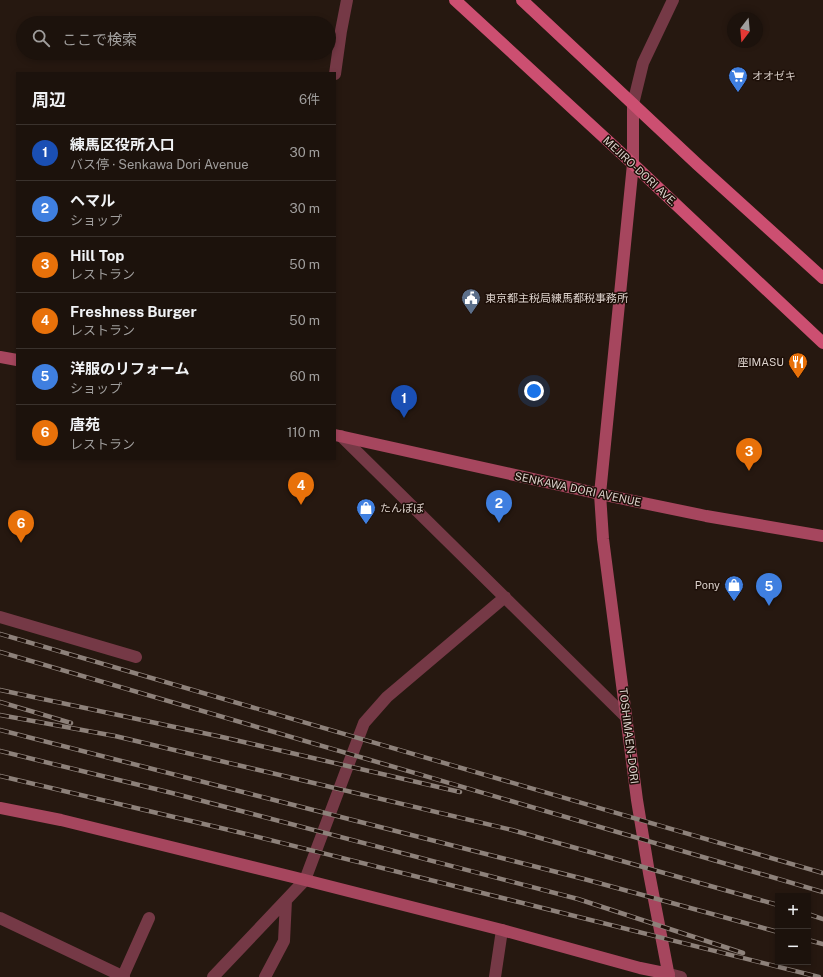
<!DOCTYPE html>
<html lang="ja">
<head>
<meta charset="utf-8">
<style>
  body { margin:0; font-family:"Public Sans","Noto Sans JP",sans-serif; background:#251b15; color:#f1f3f6 }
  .controls { position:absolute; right:12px; bottom:12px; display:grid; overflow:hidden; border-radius:0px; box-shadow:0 2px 6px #0003 }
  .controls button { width:36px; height:36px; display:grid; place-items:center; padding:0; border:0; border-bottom:1px solid #3a322d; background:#1c120c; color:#f1f3f6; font:20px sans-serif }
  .compass { position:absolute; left:727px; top:12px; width:36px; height:36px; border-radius:50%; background:#1c120c; box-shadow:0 2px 6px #0003; rotate:196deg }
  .you { position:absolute; left:534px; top:391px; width:14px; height:14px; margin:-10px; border:3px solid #fff; border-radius:50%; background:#1a73e8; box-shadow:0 0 0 6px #1a73e833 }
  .badge { display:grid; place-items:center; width:26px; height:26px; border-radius:50%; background:#8c9099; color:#fff; font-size:13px; font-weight:700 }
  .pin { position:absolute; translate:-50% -33px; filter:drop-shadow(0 1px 2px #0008) }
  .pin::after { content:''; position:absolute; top:21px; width:14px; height:12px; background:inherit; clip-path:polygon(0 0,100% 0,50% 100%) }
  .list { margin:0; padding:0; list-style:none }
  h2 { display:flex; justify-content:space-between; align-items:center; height:52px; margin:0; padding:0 16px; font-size:17px }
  h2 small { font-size:13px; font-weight:400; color:#a09e9d }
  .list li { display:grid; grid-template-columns:26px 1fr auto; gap:12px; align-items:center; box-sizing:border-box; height:56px; padding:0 16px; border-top:1px solid #3a322d }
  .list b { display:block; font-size:15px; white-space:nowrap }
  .list p { margin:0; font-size:13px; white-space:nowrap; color:#a09e9d }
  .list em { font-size:13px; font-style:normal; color:#a09e9d }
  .icon { flex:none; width:22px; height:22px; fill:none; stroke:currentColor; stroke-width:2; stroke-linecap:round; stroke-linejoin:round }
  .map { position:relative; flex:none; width:823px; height:977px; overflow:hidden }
  .search { position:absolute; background:#1c120c; box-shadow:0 2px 6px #0003; left:16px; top:16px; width:320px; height:44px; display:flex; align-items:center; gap:10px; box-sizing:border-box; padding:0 14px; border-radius:22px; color:#a09e9d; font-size:15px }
  .panel { position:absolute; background:#1c120c; box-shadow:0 2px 6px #0003; left:16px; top:72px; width:320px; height:388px; border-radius:0px }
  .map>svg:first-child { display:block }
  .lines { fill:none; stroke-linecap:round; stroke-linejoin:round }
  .lane { stroke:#753946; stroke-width:12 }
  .street { stroke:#753946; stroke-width:12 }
  .secondary { stroke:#a6465e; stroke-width:12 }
  .primary { stroke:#cc4f71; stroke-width:12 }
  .rail-casing { stroke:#8d817a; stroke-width:4.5 }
  .rail { stroke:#1d0f08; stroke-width:3; stroke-dasharray:9; stroke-linecap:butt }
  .labels { text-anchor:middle; stroke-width:3; stroke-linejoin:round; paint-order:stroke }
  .poi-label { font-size:11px; fill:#dbd1cb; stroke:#1d0f08; text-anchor:start }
  .street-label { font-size:11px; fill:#dbd1cb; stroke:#1d0f08 }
</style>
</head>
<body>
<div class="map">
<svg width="823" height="977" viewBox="0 0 823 977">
  <rect width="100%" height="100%" fill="#261810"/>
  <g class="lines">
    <path class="lane" d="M 123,976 L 149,918"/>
    <path class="street" d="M 335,74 L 341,31 L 347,0
      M 633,104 L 643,63 L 673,0
      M 341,436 L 626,717
      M 0,617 L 136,657
      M 0,918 L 124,977
      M 669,974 L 681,977
      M 213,977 L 305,880 L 364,723 L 387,697 L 505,597
      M 265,977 L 284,941 L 286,900
      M 495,977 L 502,930"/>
    <path class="secondary" d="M 633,104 L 633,164 L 600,494 L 603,539 L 637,800 L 649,873 L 669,977
      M 0,357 L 17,360
      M 335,435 L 600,494 L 706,516 L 823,536
      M 0,808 L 61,820 L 305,880 L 502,930 L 640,968 L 669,974"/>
    <path class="primary" d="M 455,0 L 633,164 L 823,343
      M 522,0 L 697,164 L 823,278"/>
    <g class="rail-casing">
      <path id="rail" d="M 0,634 L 823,873
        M 0,652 L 823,892
        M 0,690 L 222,737 L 460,792
        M 0,702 L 71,723
        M 0,715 L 115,736 L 512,830 L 778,905
        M 0,730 L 584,879 L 778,932
        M 0,751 L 172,793 L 578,899 L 743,953
        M 0,776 L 242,833 L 819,977
        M 808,914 L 823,919
        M 808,940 L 823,944"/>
    </g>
    <use href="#rail" class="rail"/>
  </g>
  <defs>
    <g id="supermarket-pin" transform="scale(1)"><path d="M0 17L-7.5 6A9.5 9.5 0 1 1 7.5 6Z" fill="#3f7fe0" stroke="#1d0f08"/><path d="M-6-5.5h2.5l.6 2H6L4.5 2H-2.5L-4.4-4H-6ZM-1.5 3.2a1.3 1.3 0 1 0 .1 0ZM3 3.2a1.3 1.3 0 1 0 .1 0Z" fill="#fff"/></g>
    <g id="civic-pin" transform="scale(1)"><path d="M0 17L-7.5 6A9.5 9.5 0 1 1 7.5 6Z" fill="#5c6f8a" stroke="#1d0f08"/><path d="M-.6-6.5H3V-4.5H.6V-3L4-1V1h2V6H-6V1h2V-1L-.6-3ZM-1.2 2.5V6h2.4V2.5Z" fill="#fff"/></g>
    <g id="restaurant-pin" transform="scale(1)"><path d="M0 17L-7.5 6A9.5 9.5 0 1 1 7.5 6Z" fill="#e8710a" stroke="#1d0f08"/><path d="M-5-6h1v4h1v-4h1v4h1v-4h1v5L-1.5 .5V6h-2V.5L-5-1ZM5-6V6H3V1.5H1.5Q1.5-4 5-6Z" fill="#fff"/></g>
    <g id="shop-pin" transform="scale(1)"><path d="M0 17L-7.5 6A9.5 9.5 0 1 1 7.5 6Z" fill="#3f7fe0" stroke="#1d0f08"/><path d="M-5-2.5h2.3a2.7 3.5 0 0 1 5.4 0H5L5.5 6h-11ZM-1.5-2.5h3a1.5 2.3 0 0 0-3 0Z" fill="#fff"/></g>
  </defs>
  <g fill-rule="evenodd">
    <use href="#supermarket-pin" x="738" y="76"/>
    <use href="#civic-pin" x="471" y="298"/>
    <use href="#restaurant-pin" x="798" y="362"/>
    <use href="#shop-pin" x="366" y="508"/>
    <use href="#shop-pin" x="734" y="585"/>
  </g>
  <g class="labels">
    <g class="poi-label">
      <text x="752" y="80">オオゼキ</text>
      <text x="485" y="302">東京都主税局練馬都税事務所</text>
      <text x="784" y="366" text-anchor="end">座IMASU</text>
      <text x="380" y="512">たんぽぽ</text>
      <text x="720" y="589" text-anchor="end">Pony</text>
    </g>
    <g class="street-label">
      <text transform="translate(640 171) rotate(43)" y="4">MEJIRO-DORI AVE.</text>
      <text transform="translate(578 489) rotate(12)" y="4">SENKAWA DORI AVENUE</text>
      <text transform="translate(629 736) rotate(83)" y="4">TOSHIMAEN-DORI</text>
    </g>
  </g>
</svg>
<div class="controls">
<button>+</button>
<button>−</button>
</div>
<svg class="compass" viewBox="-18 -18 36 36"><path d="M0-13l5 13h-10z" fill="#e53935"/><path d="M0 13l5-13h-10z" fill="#a09e9d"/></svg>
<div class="you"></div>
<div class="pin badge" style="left:404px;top:418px;background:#1a4fb4">1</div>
<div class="pin badge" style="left:499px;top:523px;background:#3f7fe0">2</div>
<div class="pin badge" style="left:749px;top:471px;background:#e8710a">3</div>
<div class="pin badge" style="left:301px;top:505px;background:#e8710a">4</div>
<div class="pin badge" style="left:769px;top:606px;background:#3f7fe0">5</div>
<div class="pin badge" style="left:21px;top:543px;background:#e8710a">6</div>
<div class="search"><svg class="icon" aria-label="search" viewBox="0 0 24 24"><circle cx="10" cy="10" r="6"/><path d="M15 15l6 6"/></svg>ここで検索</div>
<section class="panel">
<h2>周辺<small>6件</small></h2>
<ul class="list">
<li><span class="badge" style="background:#1a4fb4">1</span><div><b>練馬区役所入口</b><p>バス停 · Senkawa Dori Avenue</p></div><em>30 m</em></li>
<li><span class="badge" style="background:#3f7fe0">2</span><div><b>ヘマル</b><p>ショップ</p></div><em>30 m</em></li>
<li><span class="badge" style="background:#e8710a">3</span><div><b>Hill Top</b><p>レストラン</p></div><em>50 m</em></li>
<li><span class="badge" style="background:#e8710a">4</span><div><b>Freshness Burger</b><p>レストラン</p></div><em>50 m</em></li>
<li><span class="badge" style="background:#3f7fe0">5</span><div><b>洋服のリフォーム</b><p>ショップ</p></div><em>60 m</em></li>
<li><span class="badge" style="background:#e8710a">6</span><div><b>唐苑</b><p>レストラン</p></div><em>110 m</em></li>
</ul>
</section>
</div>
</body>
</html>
